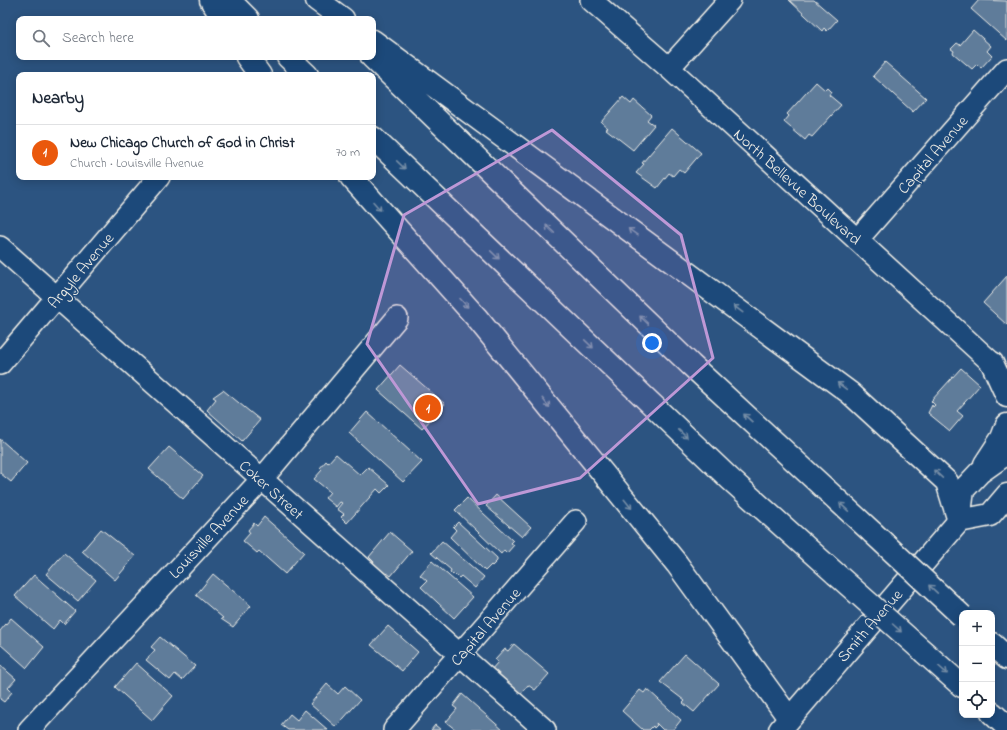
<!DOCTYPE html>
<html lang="en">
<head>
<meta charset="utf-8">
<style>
  body { margin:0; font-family:"Indie Flower",sans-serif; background:#f2f2f3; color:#1f2937 }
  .controls { position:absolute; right:12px; bottom:12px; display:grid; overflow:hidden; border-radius:8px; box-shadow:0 2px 10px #0003 }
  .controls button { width:36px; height:36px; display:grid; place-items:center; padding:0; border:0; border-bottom:1px solid #e0e1e3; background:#fff; color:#1f2937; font:20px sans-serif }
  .you { position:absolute; left:652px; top:343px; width:14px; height:14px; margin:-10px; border:3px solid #fff; border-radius:50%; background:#1a73e8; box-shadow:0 0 0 6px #1a73e833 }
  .badge { display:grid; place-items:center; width:26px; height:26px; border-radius:50%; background:#ea580c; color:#fff; font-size:13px; font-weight:700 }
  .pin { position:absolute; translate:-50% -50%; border:2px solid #fff; box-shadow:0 1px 4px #0006 }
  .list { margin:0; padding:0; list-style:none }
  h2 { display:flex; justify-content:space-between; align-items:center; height:52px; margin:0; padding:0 16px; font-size:17px }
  h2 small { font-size:13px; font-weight:400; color:#747a83 }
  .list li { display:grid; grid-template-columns:26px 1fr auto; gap:12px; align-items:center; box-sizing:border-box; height:56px; padding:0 16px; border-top:1px solid #e0e1e3 }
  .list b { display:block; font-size:15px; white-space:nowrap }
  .list p { margin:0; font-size:13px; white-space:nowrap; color:#747a83 }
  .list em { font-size:13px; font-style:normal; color:#747a83 }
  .icon { flex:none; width:22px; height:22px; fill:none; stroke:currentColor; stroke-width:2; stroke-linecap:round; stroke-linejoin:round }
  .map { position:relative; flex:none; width:1007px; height:730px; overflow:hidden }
  .search { position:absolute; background:#fff; box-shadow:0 2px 10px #0003; left:16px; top:16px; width:360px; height:44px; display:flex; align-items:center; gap:10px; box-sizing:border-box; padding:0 14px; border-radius:8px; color:#747a83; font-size:15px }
  .panel { position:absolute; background:#fff; box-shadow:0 2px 10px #0003; left:16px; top:72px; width:360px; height:108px; border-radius:8px }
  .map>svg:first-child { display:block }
  .building { fill:#5e7b9a; stroke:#f4f1e8 }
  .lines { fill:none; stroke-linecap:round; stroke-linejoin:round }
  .street-casing { stroke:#f4f1e8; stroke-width:24 }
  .secondary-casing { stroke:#f4f1e8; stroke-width:25 }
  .highway-casing { stroke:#f4f1e8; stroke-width:25 }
  .street { stroke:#1f4a7a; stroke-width:21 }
  .secondary { stroke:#1f4a7a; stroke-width:22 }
  .highway { stroke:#1f4a7a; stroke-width:22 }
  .highway-bridge-casing { stroke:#f4f1e8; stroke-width:25; stroke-linecap:butt }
  .highway-bridge { stroke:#1f4a7a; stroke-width:22 }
  .oneway { stroke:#748da6 }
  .marked { fill:#be98d6; fill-opacity:0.2; stroke:#be98d6; stroke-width:3; stroke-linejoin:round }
  .labels { text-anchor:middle; stroke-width:3; stroke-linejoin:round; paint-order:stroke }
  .street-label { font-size:16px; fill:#f4f1e8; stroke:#1f4a7a }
</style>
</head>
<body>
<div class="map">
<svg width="1007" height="730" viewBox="0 0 1007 730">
  <rect width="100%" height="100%" fill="#2c5481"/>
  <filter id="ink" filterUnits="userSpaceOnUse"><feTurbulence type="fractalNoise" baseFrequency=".025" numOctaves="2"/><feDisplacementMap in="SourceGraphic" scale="8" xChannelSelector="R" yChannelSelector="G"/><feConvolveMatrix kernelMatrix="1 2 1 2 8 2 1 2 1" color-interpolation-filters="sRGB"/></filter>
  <g filter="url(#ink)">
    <path class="building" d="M 789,0 L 814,0 L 837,20 L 827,31 L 824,28 L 822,31 Z
      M 979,0 L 1007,1 L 1007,41 L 971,9 Z
      M 973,30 L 991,46 L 987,51 L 992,56 L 981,68 L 977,64 L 972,69 L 953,53 L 954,51 L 951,49 L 957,43 L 960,45 Z
      M 885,62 L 926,98 L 913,112 L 873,76 Z
      M 816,82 L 825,90 L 827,88 L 831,92 L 829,95 L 841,105 L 812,137 L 809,135 L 805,140 L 784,122 L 789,116 L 787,114 Z
      M 623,97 L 631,104 L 634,100 L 651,115 L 647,120 L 654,125 L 633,150 L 606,129 L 608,128 L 601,122 Z
      M 672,128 L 701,153 L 684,173 L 679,169 L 673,176 L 669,173 L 657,188 L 636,173 L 644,164 L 642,163 Z
      M 1007,276 L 1007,325 L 983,303 Z
      M 400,365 L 445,404 L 422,429 L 378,390 Z
      M 961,368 L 980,385 L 957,411 L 963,416 L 950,431 L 928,413 L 932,405 L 933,407 L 935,405 L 931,401 Z
      M 223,390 L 260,420 L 242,441 L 207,410 L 216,399 L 213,397 Z
      M 367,412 L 422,462 L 403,482 L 349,433 Z
      M 0,439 L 27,463 L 11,482 L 0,473 Z
      M 169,447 L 203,476 L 183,499 L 149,469 Z
      M 336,454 L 360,475 L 368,467 L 389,485 L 381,493 L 377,489 L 347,523 L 341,517 L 344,514 L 337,509 L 342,503 L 340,502 L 336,507 L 325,498 L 330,492 L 314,479 L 322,470 L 320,468 L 326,461 L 328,463 Z
      M 496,495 L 531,527 L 522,537 L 486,506 Z
      M 467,498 L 513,541 L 511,543 L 514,545 L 507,553 L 504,550 L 501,554 L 455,510 Z
      M 264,517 L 304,552 L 285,574 L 259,551 L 257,553 L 243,541 L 250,533 L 248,530 L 254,523 L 257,526 Z
      M 458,522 L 497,558 L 497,561 L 492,566 L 491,565 L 485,571 L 450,537 L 456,530 L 453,527 Z
      M 101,529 L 135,556 L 115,580 L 82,551 Z
      M 390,532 L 412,551 L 391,576 L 387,573 L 383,577 L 370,566 L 374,562 L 369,557 Z
      M 442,541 L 484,577 L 475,588 L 461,576 L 459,578 L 454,573 L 453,575 L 450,572 L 451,570 L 431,553 Z
      M 64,553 L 96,580 L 78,601 L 46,574 Z
      M 432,561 L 473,597 L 454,618 L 421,587 L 427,581 L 420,575 Z
      M 213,574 L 251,606 L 233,627 L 221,619 L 223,618 L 196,595 Z
      M 34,575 L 75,611 L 64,624 L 60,620 L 53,629 L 15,596 Z
      M 11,618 L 44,647 L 27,668 L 0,644 L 0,631 Z
      M 388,626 L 418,652 L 402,671 L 371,645 Z
      M 160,637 L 195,666 L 182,680 L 175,674 L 170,680 L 146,660 L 155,650 L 151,647 Z
      M 514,644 L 549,674 L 535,690 L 528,685 L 519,696 L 490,671 L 498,662 L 495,660 L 505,649 L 508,651 Z
      M 685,654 L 719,684 L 694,712 L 683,703 L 685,701 L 660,682 Z
      M 136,663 L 173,696 L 152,720 L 115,687 Z
      M 0,665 L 16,679 L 8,688 L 12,692 L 4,702 L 0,699 Z
      M 327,684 L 338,694 L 345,686 L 360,700 L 336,727 L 310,704 Z
      M 647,689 L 681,720 L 673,730 L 663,730 L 656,723 L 657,725 L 654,728 L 653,726 L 649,730 L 643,730 L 622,711 L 640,690 L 644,693 Z
      M 462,694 L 503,730 L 456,730 L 446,722 L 457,709 L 453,706 Z
      M 305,710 L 328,730 L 288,730 L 281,725 L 290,714 L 297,720 Z
      M 435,725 L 441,730 L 431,730 Z"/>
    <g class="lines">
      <g class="street-casing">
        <path id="street" d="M 591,0 L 669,68 L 992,363
          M 669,68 L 730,0
          M 857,240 L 1007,69
          M 0,247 L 545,730
          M 0,364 L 159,177
          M 29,730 L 262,479 L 397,318
          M 394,730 L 576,521"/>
      </g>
      <g class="secondary-casing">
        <path id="secondary" d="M 992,363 L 1007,396
          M 985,464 L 1002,438 L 1007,425
          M 959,521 L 990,515 L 1007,495
          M 780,730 L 959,521 L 963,490 L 980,472 L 1007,453"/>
      </g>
      <g class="highway-casing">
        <path id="highway" d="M 211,0 L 223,19
          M 229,0 L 248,19
          M 317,0 L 343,19
          M 373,41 L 850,393 L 947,482 L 959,521
          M 247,57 L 260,75
          M 288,57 L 307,75
          M 372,57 L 691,365 L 873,533
          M 373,138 L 730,479 L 836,574
          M 351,177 L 476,317 L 677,564 L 789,718
          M 992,644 L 1007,658
          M 925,653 L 962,686
          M 992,713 L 1007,727"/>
      </g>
      <use href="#street" class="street"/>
      <use href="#secondary" class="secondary"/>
      <use href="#highway" class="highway"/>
      <g class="highway-bridge-casing">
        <path id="highway-bridge" d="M 873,533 L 962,616
          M 836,574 L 925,653"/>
      </g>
      <use href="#highway-bridge" class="highway-bridge"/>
    </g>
    <defs><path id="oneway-shaft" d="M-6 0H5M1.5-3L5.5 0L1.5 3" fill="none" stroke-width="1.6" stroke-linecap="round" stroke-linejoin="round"/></defs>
    <g class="oneway">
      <use href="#oneway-shaft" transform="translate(401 165) rotate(44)"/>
      <use href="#oneway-shaft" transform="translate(377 206) rotate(48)"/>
      <use href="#oneway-shaft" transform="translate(550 229) rotate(-136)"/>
      <use href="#oneway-shaft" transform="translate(633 232) rotate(-144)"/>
      <use href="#oneway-shaft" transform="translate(495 255) rotate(44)"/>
      <use href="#oneway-shaft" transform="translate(464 303) rotate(48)"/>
      <use href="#oneway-shaft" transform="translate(738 309) rotate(-143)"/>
      <use href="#oneway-shaft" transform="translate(644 320) rotate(-136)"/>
      <use href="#oneway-shaft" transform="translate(589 344) rotate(44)"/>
      <use href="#oneway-shaft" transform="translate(842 386) rotate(-143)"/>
      <use href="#oneway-shaft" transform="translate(546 403) rotate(51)"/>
      <use href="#oneway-shaft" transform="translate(748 418) rotate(-137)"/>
      <use href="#oneway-shaft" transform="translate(683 434) rotate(44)"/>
      <use href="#oneway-shaft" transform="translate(938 474) rotate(-137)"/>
      <use href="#oneway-shaft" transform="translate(628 504) rotate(51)"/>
      <use href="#oneway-shaft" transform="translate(844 507) rotate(-137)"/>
      <use href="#oneway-shaft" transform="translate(933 589) rotate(-137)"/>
      <use href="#oneway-shaft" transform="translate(897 628) rotate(42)"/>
      <use href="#oneway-shaft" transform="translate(943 670) rotate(42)"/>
    </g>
  </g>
  <path class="marked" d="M 552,130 L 681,235 L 713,358 L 580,478 L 478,504 L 367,344 L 404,215 Z"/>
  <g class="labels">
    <g class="street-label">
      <text transform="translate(932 154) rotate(-49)" y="6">Capital Avenue</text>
      <text transform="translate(798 186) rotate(42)" y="6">North Bellevue Boulevard</text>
      <text transform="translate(80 270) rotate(-50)" y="6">Argyle Avenue</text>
      <text transform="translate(272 489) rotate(42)" y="6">Coker Street</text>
      <text transform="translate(208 536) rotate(-47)" y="6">Louisville Avenue</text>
      <text transform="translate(869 625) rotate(-49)" y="6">Smith Avenue</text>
      <text transform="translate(485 626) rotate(-49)" y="6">Capital Avenue</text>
    </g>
  </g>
</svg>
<div class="controls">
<button>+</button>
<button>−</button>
<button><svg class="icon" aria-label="locate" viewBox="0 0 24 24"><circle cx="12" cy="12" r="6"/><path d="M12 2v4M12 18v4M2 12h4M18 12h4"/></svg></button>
</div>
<div class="you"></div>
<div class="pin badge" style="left:428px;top:408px">1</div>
<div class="search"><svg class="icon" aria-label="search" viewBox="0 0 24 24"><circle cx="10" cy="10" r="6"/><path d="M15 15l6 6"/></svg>Search here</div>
<section class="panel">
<h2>Nearby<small></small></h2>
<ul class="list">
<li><span class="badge">1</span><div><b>New Chicago Church of God in Christ</b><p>Church · Louisville Avenue</p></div><em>70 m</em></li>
</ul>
</section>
</div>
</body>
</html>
